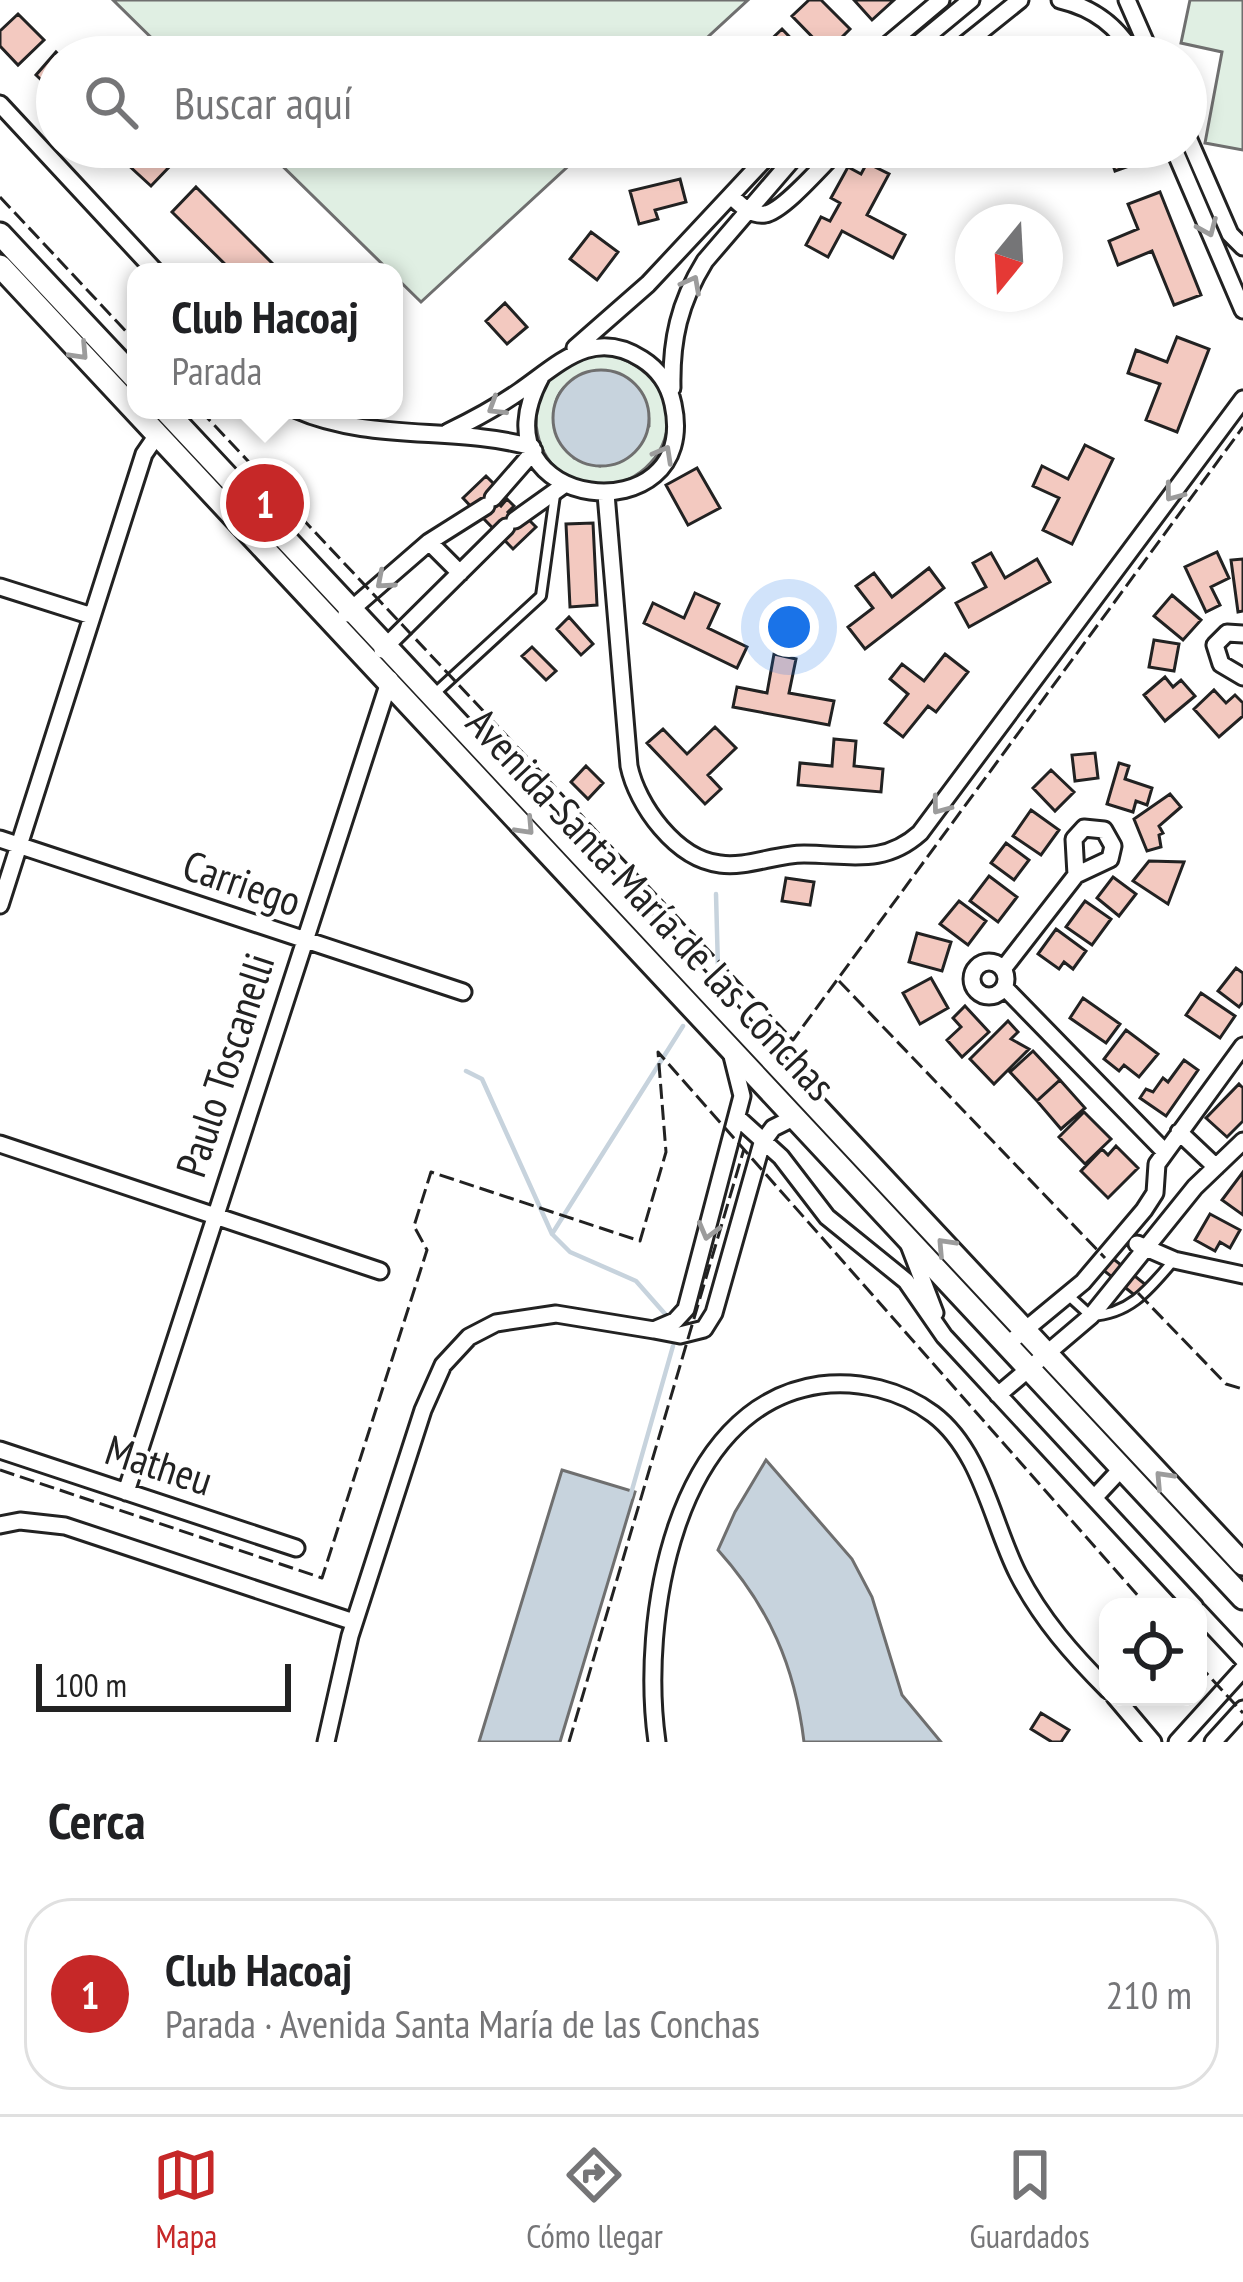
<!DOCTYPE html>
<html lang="es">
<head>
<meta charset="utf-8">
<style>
  body { margin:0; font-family:"PT Sans Narrow",sans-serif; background:#f6f6f6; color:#202124 }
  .controls { position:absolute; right:36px; bottom:36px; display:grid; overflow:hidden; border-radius:24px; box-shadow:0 6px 18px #0003 }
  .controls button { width:108px; height:108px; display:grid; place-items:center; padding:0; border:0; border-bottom:3px solid #e0e0e0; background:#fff; color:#202124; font:60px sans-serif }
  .compass { position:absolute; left:955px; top:204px; width:108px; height:108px; border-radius:50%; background:#fff; box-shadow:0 6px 18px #0003; rotate:198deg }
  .scale { position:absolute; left:36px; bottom:30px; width:255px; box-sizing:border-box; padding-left:12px; border:6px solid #222; border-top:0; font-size:33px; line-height:42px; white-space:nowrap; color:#222; -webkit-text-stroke:9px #fff; paint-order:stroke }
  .you { position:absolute; left:789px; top:627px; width:42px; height:42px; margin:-30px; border:9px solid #fff; border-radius:50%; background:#1a73e8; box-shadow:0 0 0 18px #1a73e833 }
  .badge { display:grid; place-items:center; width:78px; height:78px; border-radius:50%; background:#c62828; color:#fff; font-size:39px; font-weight:700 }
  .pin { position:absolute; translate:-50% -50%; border:6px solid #fff; box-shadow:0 3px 12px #0006 }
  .popup { position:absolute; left:127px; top:263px; width:276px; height:156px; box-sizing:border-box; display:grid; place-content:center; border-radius:24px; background:#fff; filter:drop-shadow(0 3px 9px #0005); font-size:39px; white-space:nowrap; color:#757577 }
  .popup b { font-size:45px; color:#202124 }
  .popup::after { content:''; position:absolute; left:50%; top:100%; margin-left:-24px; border:24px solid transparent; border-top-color:#fff }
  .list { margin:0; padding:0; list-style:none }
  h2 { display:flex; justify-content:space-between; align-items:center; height:156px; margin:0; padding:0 48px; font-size:51px }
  h2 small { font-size:39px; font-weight:400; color:#757577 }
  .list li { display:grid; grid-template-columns:78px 1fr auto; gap:36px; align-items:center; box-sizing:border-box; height:192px; margin:0 24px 24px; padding:0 24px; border:3px solid #e0e0e0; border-radius:48px }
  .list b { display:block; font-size:45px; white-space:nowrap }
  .list p { margin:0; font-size:39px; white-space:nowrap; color:#757577 }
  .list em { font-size:39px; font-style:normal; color:#757577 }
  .icon { flex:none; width:66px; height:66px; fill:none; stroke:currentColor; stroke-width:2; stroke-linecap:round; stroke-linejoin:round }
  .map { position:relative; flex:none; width:1243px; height:1742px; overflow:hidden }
  .search { position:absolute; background:#fff; box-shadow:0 6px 18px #0003; left:36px; right:36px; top:36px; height:132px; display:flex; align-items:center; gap:30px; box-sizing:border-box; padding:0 42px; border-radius:66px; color:#757577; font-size:45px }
  .sheet { height:372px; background:#fff }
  nav { display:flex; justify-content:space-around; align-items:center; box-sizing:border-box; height:168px; border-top:3px solid #e0e0e0; background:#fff; font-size:33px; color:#757577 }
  nav a { display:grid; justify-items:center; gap:6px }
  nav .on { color:#c62828 }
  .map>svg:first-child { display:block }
  .green { fill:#e0efe3; stroke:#6f6f6f; stroke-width:3; fill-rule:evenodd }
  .water { fill:#c7d3dd; stroke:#6f6f6f; stroke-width:3 }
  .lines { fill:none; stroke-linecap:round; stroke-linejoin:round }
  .stream { stroke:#c7d3dd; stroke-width:4.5 }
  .building { fill:#f3c9c0; stroke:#222; stroke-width:3 }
  .service-casing { stroke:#222; stroke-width:14 }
  .minor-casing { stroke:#222; stroke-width:21 }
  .secondary-casing { stroke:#222; stroke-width:27 }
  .service { stroke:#fff; stroke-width:8 }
  .minor { stroke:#fff; stroke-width:15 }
  .secondary { stroke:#fff; stroke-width:21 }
  .fence { stroke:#222; stroke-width:3; stroke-dasharray:15 6; stroke-linecap:butt }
  .oneway { stroke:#9c9c9c }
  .labels { text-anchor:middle; stroke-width:9; stroke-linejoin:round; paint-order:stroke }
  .street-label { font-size:42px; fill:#222; stroke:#fff }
</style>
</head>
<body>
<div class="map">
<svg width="1243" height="1742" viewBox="0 0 1243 1742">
  <rect width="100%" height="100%" fill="#fff"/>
  <path class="green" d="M 113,0 L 748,0 L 686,57 L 171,57 Z
    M 1190,0 L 1243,0 L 1243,150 L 1205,143 L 1222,52 L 1181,43 Z
    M 263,147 L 589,147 L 421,302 Z
    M 603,353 C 647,361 682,400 662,446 C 654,463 639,476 622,482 C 532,512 493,366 603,353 ZM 589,372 L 628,379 C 644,393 649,406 649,426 L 600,466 L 574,458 C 552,422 540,392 589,372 Z"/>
  <path class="water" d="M553 418a48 48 0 1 1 96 0a48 48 0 1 1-96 0Z
    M 766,1460 L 852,1559 L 872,1597 L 902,1695 L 941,1742 L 804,1742 C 795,1666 769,1607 718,1550 L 735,1512 Z
    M 562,1470 L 635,1492 L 560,1742 L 479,1742 Z"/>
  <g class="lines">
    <path class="stream" d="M 714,981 L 718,969 L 716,894
      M 466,1071 L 482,1079 L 552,1234 L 683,1026
      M 552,1234 L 570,1252 L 636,1281 L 666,1315
      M 630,1497 L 673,1346"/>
  </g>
  <path class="building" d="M 809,0 L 821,0 L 850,29 L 827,52 L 792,16 Z
    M 854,0 L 894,0 L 872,20 Z
    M 18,14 L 44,40 L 18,65 L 0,46 L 0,31 Z
    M 782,29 L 809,57 L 764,57 L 759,51 Z
    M 56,52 L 61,57 L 57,57 L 57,95 L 36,75 Z
    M 119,147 L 167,147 L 161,153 L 172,164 L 151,186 L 114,152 Z
    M 1107,147 L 1134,147 L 1140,162 L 1115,171 Z
    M 867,163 L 889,174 L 867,215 L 905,235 L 893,258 L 842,231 L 828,257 L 806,245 L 821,217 L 830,221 L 840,203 L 831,198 L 848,167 L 861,174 Z
    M 680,179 L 686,202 L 655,210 L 658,219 L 639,224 L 630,191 Z
    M 196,187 L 274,265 L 268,272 L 233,272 L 172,212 Z
    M 1160,192 L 1201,295 L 1174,305 L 1152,251 L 1118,265 L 1109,241 L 1138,229 L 1128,204 Z
    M 591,232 L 618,252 L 597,280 L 570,259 Z
    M 505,303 L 527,327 L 507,344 L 486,321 Z
    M 1177,337 L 1209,349 L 1177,432 L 1146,420 L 1160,384 L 1128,373 L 1136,350 L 1167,362 Z
    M 1085,445 L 1113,459 L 1072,544 L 1043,530 L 1059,498 L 1033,486 L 1042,466 L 1068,479 Z
    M 697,468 L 720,508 L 688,525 L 666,485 Z
    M 486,476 L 496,486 L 493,498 L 501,506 L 507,499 L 514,506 L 508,512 L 520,525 L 527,518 L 536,527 L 513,549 L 483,518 L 490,511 L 475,511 L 463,498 Z
    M 593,523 L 597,605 L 570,607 L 566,524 Z
    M 1217,552 L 1229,578 L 1211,587 L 1220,605 L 1206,612 L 1185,567 Z
    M 991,553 L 1005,578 L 1037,559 L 1050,582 L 969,627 L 956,603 L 986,587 L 973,563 Z
    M 1243,559 L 1243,611 L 1238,612 L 1231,560 Z
    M 929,568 L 944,588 L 865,649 L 848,627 L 873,608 L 856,586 L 874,573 L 892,597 Z
    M 695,593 L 719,604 L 708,628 L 747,647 L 737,668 L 644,623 L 653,603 L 684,618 Z
    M 1172,595 L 1201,620 L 1183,640 L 1154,616 Z
    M 569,617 L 593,644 L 581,655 L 557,629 Z
    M 1154,640 L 1179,644 L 1174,671 L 1149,667 Z
    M 532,647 L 556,671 L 546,680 L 522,656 Z
    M 774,654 L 796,659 L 789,693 L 834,701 L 829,725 L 733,707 L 737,687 L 767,693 Z
    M 945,654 L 968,672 L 936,712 L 928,706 L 903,737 L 885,723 L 908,694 L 890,679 L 902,664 L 924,681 Z
    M 1165,677 L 1173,687 L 1181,680 L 1195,696 L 1165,721 L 1144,695 Z
    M 1214,690 L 1226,703 L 1235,695 L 1243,703 L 1243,716 L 1219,737 L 1194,709 Z
    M 715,727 L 736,748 L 708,775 L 721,789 L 705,804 L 647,743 L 663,729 L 687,754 Z
    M 834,739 L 856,741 L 854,766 L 883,769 L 881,792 L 798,785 L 800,763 L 832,766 Z
    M 1095,753 L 1098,778 L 1075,781 L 1072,755 Z
    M 1119,763 L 1129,766 L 1125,779 L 1152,788 L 1147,805 L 1136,801 L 1133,812 L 1107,804 Z
    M 586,766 L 603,783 L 588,799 L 571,782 Z
    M 1051,770 L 1074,792 L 1055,811 L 1033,788 Z
    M 1170,794 L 1181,807 L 1159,826 L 1163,833 L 1159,835 L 1161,847 L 1147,851 L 1134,819 Z
    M 1031,810 L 1059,830 L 1041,855 L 1013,836 Z
    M 1006,843 L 1029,860 L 1014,880 L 991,863 Z
    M 1149,861 L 1184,862 L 1168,904 L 1133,881 Z
    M 989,876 L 1017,897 L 998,922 L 970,901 Z
    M 1113,877 L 1136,894 L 1119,916 L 1097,898 Z
    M 786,878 L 814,882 L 810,905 L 782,901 Z
    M 959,901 L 986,921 L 968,945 L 940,924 Z
    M 1085,901 L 1111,919 L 1092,945 L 1066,927 Z
    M 1056,929 L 1086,951 L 1073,969 L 1064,962 L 1059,969 L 1038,954 Z
    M 917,933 L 951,942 L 942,971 L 909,962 Z
    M 1236,968 L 1243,973 L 1243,1002 L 1239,1007 L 1218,991 Z
    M 931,978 L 948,1008 L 920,1024 L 903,993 Z
    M 1201,993 L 1235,1016 L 1220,1038 L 1186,1015 Z
    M 1083,998 L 1120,1024 L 1106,1043 L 1070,1018 Z
    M 965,1006 L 989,1032 L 962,1057 L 947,1040 L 961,1027 L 953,1018 Z
    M 1008,1021 L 1018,1032 L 1011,1039 L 1029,1049 L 994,1084 L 970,1059 Z
    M 1126,1030 L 1158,1054 L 1139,1077 L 1124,1065 L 1119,1071 L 1104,1059 Z
    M 1033,1051 L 1060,1080 L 1037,1101 L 1010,1072 Z
    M 1184,1060 L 1198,1070 L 1166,1116 L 1140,1098 L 1146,1089 L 1153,1092 L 1163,1078 L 1168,1082 Z
    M 1060,1080 L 1085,1108 L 1061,1129 L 1037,1101 Z
    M 1239,1084 L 1243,1088 L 1243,1121 L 1227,1137 L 1206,1118 Z
    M 1084,1112 L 1111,1139 L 1085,1164 L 1059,1137 Z
    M 1116,1146 L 1138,1168 L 1108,1198 L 1081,1171 L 1102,1149 L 1108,1155 Z
    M 1243,1172 L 1243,1215 L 1222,1200 Z
    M 1210,1214 L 1240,1230 L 1230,1248 L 1220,1242 L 1215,1251 L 1195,1240 Z
    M 1101,1249 L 1146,1285 L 1137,1297 L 1092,1261 Z
    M 1041,1713 L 1069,1730 L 1061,1742 L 1052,1742 L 1031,1729 Z"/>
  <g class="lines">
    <g class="service-casing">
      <path id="service" d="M 432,696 L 541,596 L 555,495
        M 1069,1296 L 1091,1316 C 1131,1314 1150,1288 1174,1260"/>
    </g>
    <g class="minor-casing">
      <path id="minor" d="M 1060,0 C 1094,8 1118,26 1135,57
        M 1127,0 L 1152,57
        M 873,57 L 941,0
        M 902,57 L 971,0
        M 949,57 L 1020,0
        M 0,104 L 156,272
        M 1186,133 L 1230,234 L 1243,247
        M 1173,147 L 1243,310
        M 731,196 C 741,205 750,216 765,214 C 784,211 825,162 841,147
        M 575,348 L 648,284 L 776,147
        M 672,388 C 671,340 679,303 705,261 L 803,147
        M 297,410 C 370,442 456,426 532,447
        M 448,432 C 473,420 497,407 520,391 C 559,364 593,327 642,359 C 658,369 669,385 673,404 C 702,537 468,512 541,377
        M 606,494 L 629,766 C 637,805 676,859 720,864 C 746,868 776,854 804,854 C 849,854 883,866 920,833 L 1243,399
        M 493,498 L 534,451
        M 515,520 L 564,485
        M 429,542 L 460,573
        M 0,587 L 92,616
        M 346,614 L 429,542 L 486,506
        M 1243,634 L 1227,633 L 1215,645 L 1221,664 L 1243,677
        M 382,650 L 506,527
        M 0,839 L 463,992
        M 0,905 L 144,454 L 157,435
        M972 979a17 17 0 1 1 34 0a17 17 0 1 1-34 0Z
        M 1003,969 L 1076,875 L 1110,859 L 1113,846 L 1104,830 L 1084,828 L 1074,839 L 1076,875
        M 1005,988 L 1165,1152
        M 732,1056 L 742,1096 L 686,1309 L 675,1321 L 654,1330 L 680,1335 L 704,1329 L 714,1313 L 762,1143 L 773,1128 L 795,1117
        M 738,1118 L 781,1157 L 827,1217 L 906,1281 L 944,1336 L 1195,1607
        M 1179,1132 L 1216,1167
        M 0,1144 L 380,1271
        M 1137,1244 L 1174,1260 L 1243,1275
        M 909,1245 L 935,1313
        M 1008,1344 L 1083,1282 L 1144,1210 L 1155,1193 L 1157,1164 L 1243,1046
        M 998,1395 L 1091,1316 L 1195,1187 L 1243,1141
        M 0,1450 L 296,1548
        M 126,1492 L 390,679
        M 1094,1498 L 1122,1468
        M 0,1525 L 20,1521 L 65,1526 L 354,1622
        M 1198,1611 L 1243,1659
        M 1115,1697 L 1153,1742
        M 326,1742 L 350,1636 L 423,1410 L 443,1365 L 469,1337 L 496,1323 L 556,1314 L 654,1330
        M 657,1742 C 640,1623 672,1406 820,1385 C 859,1380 901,1390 933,1414 C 982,1451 992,1523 1018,1574 C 1041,1619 1073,1655 1108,1690
        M 1177,1742 L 1243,1669
        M 1213,1742 L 1243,1709"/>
    </g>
    <g class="secondary-casing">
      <path id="secondary" d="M 0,234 L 136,379
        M 0,266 L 1243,1598
        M 165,410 L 1243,1564"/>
    </g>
    <use href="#service" class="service"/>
    <use href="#minor" class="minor"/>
    <use href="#secondary" class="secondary"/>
    <path class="fence" d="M 0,197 L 136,342
      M 200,410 L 793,1040 L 1243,427
      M 839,981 L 1105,1258
      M 1138,1293 L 1226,1384 L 1243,1389
      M 0,1470 L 322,1578 L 427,1250 L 414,1226 L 431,1172 L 640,1241 L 666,1152 L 658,1052 L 1148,1607
      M 1198,1664 L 1243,1713
      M 569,1742 L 744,1149"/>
  </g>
  <defs><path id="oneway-chevron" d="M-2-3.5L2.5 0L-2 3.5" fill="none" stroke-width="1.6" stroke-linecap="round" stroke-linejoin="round" transform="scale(3)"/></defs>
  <g class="oneway">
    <use href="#oneway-chevron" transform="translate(1208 228) rotate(67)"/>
    <use href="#oneway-chevron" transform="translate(692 284) rotate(-62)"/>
    <use href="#oneway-chevron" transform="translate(80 352) rotate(47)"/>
    <use href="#oneway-chevron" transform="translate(496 407) rotate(148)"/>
    <use href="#oneway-chevron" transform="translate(664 454) rotate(-61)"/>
    <use href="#oneway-chevron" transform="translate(1173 493) rotate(127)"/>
    <use href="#oneway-chevron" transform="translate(384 581) rotate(139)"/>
    <use href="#oneway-chevron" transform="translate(940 806) rotate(127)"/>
    <use href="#oneway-chevron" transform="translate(526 827) rotate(47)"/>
    <use href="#oneway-chevron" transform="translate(708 1231) rotate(105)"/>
    <use href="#oneway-chevron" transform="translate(945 1246) rotate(-133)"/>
    <use href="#oneway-chevron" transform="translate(1163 1479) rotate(-133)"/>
  </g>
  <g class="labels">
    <g class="street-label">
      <text transform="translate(242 883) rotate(19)" y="15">Carriego</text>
      <text transform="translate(651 904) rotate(47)" y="15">Avenida Santa María de las Conchas</text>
      <text transform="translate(225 1065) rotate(-72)" y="15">Paulo Toscanelli</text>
      <text transform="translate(159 1465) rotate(18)" y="15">Matheu</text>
    </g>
  </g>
</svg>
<div class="controls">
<button><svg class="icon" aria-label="locate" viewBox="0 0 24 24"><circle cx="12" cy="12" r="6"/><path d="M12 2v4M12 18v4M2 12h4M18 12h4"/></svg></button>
</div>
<svg class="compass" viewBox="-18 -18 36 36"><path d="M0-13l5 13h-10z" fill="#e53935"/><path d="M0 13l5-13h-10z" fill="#757577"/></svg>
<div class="scale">100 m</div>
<div class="you"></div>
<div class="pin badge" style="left:265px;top:503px">1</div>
<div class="popup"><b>Club Hacoaj</b>Parada</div>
<div class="search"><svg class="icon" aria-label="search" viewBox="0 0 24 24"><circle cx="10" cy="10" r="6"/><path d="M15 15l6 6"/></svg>Buscar aquí</div>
</div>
<section class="sheet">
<h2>Cerca<small></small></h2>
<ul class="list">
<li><span class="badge">1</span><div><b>Club Hacoaj</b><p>Parada · Avenida Santa María de las Conchas</p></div><em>210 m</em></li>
</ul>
</section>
<nav>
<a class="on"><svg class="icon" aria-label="map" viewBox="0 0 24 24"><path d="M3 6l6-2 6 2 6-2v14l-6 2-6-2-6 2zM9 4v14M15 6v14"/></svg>Mapa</a>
<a><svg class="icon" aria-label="directions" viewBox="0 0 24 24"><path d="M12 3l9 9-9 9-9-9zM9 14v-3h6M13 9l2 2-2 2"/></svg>Cómo llegar</a>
<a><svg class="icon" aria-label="saved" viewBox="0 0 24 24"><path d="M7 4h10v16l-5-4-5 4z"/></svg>Guardados</a>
</nav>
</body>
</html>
